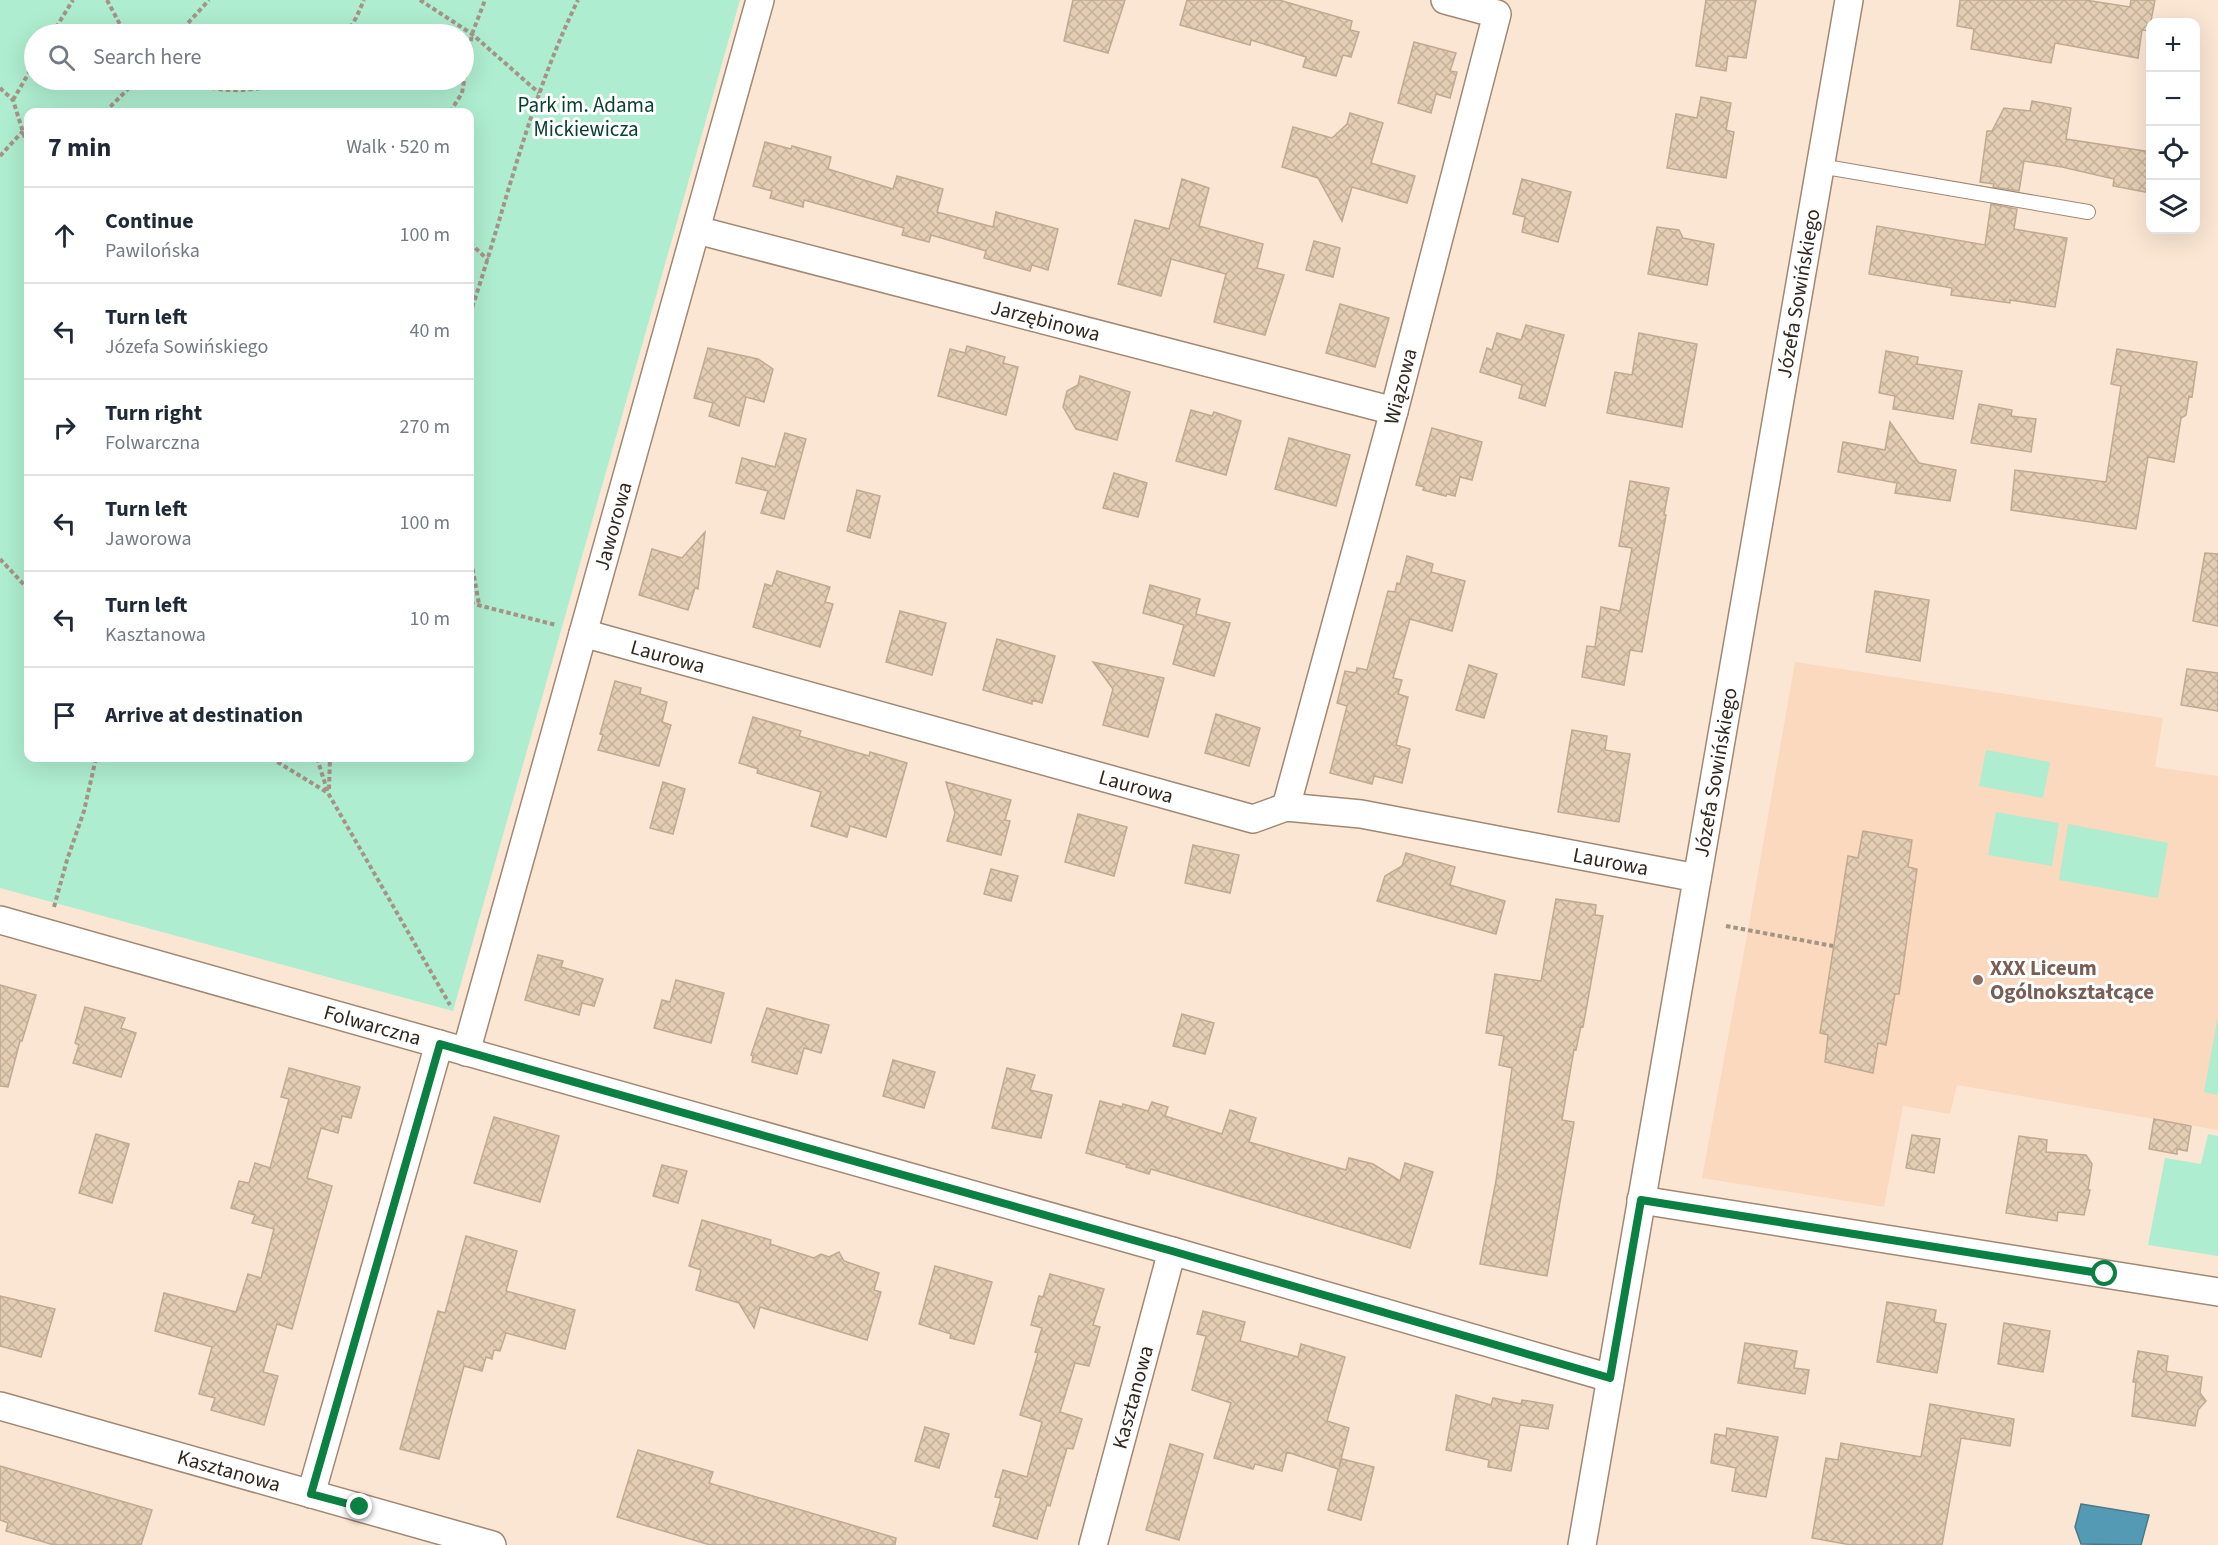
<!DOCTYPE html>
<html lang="en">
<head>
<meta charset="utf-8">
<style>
  body { margin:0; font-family:"Source Sans 3",sans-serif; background:#f6f6f7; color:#1f2937 }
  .controls { position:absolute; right:18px; top:18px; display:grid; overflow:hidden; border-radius:12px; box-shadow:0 6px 24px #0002 }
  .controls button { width:54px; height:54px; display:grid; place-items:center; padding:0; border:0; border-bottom:2px solid #e0e1e3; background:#fff; color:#1f2937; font:30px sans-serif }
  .stop { position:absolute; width:18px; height:18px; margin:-14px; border:4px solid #0b8043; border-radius:50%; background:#fff }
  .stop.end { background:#0b8043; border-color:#fff; box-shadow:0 2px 6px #0008 }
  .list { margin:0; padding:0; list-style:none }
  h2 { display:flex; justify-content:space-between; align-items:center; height:78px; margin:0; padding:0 24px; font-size:26px }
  h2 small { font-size:20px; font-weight:400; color:#747a83 }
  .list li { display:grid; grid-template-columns:39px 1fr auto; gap:18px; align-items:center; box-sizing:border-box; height:96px; padding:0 24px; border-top:2px solid #e0e1e3 }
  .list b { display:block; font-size:22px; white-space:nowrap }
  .list p { margin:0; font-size:20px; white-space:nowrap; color:#747a83 }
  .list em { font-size:20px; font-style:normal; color:#747a83 }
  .icon { flex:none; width:33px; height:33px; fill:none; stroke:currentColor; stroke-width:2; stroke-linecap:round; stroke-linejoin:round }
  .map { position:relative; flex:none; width:2218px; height:1545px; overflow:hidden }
  .search { position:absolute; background:#fff; box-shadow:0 6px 24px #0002; left:24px; top:24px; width:450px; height:66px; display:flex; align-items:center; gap:15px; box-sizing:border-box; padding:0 21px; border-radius:33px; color:#747a83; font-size:22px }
  .panel { position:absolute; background:#fff; box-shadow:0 6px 24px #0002; left:24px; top:108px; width:450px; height:654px; border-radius:12px }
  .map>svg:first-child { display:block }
  .built { fill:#fad9be }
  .park { fill:#aeedcf; fill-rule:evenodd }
  .water { fill:#549ab5; stroke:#497888; stroke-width:1.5 }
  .building { fill:url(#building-cross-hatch); stroke:#bfaa91; stroke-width:1.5 }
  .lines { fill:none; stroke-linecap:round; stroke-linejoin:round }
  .lane-casing { stroke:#a08874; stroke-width:16 }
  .street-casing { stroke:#a08874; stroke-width:30 }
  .path { stroke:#a49486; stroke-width:4; stroke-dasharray:4.5 3; stroke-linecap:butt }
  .lane { stroke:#fff; stroke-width:14 }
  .street { stroke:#fff; stroke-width:27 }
  .route { stroke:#0b8043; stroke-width:8 }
  .education-dot { fill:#8d6e63; stroke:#fff; stroke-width:2 }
  .labels { text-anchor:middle; stroke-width:6; stroke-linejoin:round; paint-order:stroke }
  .park-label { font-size:21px; fill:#09422e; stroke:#fff }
  .street-label { font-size:21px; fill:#30271e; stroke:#fff }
  .education-label { font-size:21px; font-weight:bold; fill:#785e54; stroke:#fff; text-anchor:start }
</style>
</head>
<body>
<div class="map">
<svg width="2218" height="1545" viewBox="0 0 2218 1545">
  <defs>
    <pattern id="building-cross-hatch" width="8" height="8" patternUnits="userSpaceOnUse" patternTransform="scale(1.5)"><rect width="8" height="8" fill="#e3ceb4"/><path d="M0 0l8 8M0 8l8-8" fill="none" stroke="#c3b19a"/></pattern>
  </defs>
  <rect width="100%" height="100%" fill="#fbe6d4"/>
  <path class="built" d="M 1795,662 L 2163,718 L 2155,767 L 2218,776 L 2218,1130 L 1957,1085 L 1950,1114 L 1903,1106 L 1884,1207 L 1702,1178 L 1748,930 Z"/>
  <path class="park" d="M 0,0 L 740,0 L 453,1011 L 0,888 ZM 464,34 L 464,80 L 34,80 L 34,34 ZM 470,112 L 470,758 L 28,758 L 28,112 Z
    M 1986,750 L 2050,762 L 2043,798 L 1979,786 Z
    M 1996,812 L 2059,823 L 2052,866 L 1988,855 Z
    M 2068,824 L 2168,843 L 2158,898 L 2059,880 Z
    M 2218,1016 L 2218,1095 L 2204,1092 Z
    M 2208,1134 L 2218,1136 L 2218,1256 L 2148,1245 L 2165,1158 L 2201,1164 Z"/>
  <path class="water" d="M 2081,1504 L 2149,1515 L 2141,1545 L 2081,1544 L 2075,1527 Z"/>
  <path class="building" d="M 1073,0 L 1125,0 L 1108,53 L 1064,41 Z
    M 1187,0 L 1279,0 L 1352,21 L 1350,30 L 1359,32 L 1351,57 L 1343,55 L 1336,76 L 1303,67 L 1306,57 L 1251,40 L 1250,45 L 1180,25 Z
    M 1706,0 L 1756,0 L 1746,58 L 1728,56 L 1726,71 L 1696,66 Z
    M 1960,0 L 2085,0 L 2130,7 L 2131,0 L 2155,0 L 2149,31 L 2142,30 L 2138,58 L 2055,43 L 2051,63 L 1971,49 L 1974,29 L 1957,26 Z
    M 1414,42 L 1456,53 L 1450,71 L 1457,72 L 1450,98 L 1436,94 L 1431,113 L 1398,103 Z
    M 1701,97 L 1731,103 L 1726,130 L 1734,132 L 1726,178 L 1667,168 L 1676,114 L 1697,118 Z
    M 2032,101 L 2071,108 L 2066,139 L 2151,152 L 2151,193 L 2113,186 L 2114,179 L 2062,167 L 2024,161 L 2019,191 L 1993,187 L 1994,184 L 1980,182 L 1987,131 L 1992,131 L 2004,108 L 2030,111 Z
    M 1350,113 L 1383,123 L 1371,163 L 1415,176 L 1407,203 L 1352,187 L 1342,221 L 1318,178 L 1282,167 L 1293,127 L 1332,138 L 1347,124 Z
    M 765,142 L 791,149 L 792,146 L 831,157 L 828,169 L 893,189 L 897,176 L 943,189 L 937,212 L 993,227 L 996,212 L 1058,229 L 1048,270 L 1032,265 L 1030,271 L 984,258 L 986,251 L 931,235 L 929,242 L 902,235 L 904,228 L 804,200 L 803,207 L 770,198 L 772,191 L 753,186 Z
    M 1182,179 L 1209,188 L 1199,226 L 1263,244 L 1257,268 L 1284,275 L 1265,335 L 1214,322 L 1226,274 L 1171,259 L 1161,296 L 1118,284 L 1135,220 L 1169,229 Z
    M 1522,179 L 1571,192 L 1558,242 L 1522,232 L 1525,217 L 1513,214 Z
    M 1991,204 L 2017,209 L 2014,229 L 2067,238 L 2055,307 L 2010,300 L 2010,303 L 1951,295 L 1952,288 L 1869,274 L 1877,226 L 1985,245 Z
    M 1657,227 L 1679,230 L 1683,238 L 1714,244 L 1707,285 L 1648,274 Z
    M 1314,241 L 1340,248 L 1333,277 L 1306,270 Z
    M 1340,304 L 1389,318 L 1375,367 L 1326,353 Z
    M 1526,325 L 1564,335 L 1545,406 L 1519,398 L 1522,385 L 1480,372 L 1487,348 L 1492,350 L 1497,333 L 1521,340 Z
    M 1639,333 L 1697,344 L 1682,427 L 1607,413 L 1615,372 L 1632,375 Z
    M 967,346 L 1005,357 L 1003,363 L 1018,367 L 1006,415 L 938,396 L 950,349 L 965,353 Z
    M 708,348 L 758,359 L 773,369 L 764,402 L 746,397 L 739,426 L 709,416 L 713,403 L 694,398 Z
    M 2117,349 L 2197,362 L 2192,397 L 2189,396 L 2186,415 L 2181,418 L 2174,462 L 2148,457 L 2136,529 L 2011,510 L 2015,470 L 2106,482 L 2121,386 L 2111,384 Z
    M 1886,351 L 1918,357 L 1917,364 L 1962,371 L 1953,419 L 1893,409 L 1895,396 L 1879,393 Z
    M 1080,376 L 1130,392 L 1117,440 L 1076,429 L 1063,407 L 1067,391 L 1078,385 Z
    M 1979,404 L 2012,410 L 2011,416 L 2036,419 L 2031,452 L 1971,443 Z
    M 1191,410 L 1212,416 L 1214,412 L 1241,421 L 1226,475 L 1176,461 Z
    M 1890,422 L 1919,463 L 1956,470 L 1950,501 L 1895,493 L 1897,483 L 1838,472 L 1843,442 L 1885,450 Z
    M 1432,428 L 1482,442 L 1472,480 L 1460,477 L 1455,496 L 1447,494 L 1446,496 L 1423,490 L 1424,487 L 1416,485 Z
    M 785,433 L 806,439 L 784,519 L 761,513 L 768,491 L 736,483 L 742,458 L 775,467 Z
    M 1289,438 L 1350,455 L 1336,506 L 1275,489 Z
    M 1114,473 L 1147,483 L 1138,517 L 1103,508 Z
    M 1630,481 L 1669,488 L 1664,515 L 1666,515 L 1642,652 L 1630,650 L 1624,685 L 1582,677 L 1587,646 L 1595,647 L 1601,607 L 1620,611 L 1632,548 L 1619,546 Z
    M 857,490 L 880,496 L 870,538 L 847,531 Z
    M 705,532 L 698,589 L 695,588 L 688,610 L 639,595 L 652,549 L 682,558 Z
    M 2205,553 L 2218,554 L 2218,626 L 2193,621 Z
    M 1407,556 L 1433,564 L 1431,572 L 1465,581 L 1452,631 L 1410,619 L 1393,678 L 1402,680 L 1398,694 L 1408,697 L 1396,745 L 1410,749 L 1402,783 L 1374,776 L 1372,784 L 1330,773 L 1347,706 L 1337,703 L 1345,671 L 1356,673 L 1357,668 L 1367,670 L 1388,591 L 1395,592 L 1397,583 L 1400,584 Z
    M 777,571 L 830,587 L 825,602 L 833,604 L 820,647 L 753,627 L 765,584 L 772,586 Z
    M 1150,585 L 1200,599 L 1196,614 L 1230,623 L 1214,676 L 1173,664 L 1184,625 L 1143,613 Z
    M 1875,591 L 1929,600 L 1920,661 L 1866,652 Z
    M 900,611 L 946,623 L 932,675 L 886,662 Z
    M 997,639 L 1055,656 L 1042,703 L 1032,700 L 1032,704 L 983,690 Z
    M 1093,662 L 1164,678 L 1148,737 L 1103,725 L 1113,689 Z
    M 1469,665 L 1497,674 L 1484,718 L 1456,710 Z
    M 2187,669 L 2218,673 L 2218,711 L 2181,705 Z
    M 615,681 L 641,688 L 640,694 L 667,702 L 662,722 L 671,725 L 659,766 L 598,750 L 603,735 L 600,734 Z
    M 1216,714 L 1260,728 L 1249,766 L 1205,753 Z
    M 753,717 L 801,731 L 799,736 L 869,756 L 870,752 L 907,763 L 886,837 L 850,826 L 847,837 L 811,826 L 821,792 L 757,773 L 758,769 L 739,763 Z
    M 1572,730 L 1607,736 L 1605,750 L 1630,754 L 1619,822 L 1558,812 Z
    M 663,782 L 685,789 L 673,834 L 650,828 Z
    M 946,782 L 1011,800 L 1005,820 L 1010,821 L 1001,855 L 947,841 L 955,813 Z
    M 1078,814 L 1127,827 L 1114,876 L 1065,862 Z
    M 1863,831 L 1912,840 L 1908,867 L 1917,869 L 1899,994 L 1895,994 L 1886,1045 L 1878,1043 L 1873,1073 L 1825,1062 L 1828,1035 L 1820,1033 L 1848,856 L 1858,858 Z
    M 1193,845 L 1239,855 L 1230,893 L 1185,883 Z
    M 1406,853 L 1455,867 L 1450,885 L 1505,901 L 1496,934 L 1377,901 L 1385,876 L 1402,866 Z
    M 991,869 L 1018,876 L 1011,901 L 984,894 Z
    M 1556,899 L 1596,905 L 1595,915 L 1603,916 L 1583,1027 L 1581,1026 L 1576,1050 L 1574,1049 L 1562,1120 L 1574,1122 L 1547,1276 L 1480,1264 L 1496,1181 L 1512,1068 L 1499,1065 L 1504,1036 L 1486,1033 L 1495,974 L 1541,981 Z
    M 538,955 L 563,961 L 561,967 L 603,979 L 594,1006 L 582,1003 L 579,1015 L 525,1000 Z
    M 676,980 L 724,993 L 711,1043 L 654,1028 L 662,1000 L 670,1002 Z
    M 0,985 L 36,995 L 22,1041 L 20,1041 L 8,1087 L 0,1086 Z
    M 85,1007 L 125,1018 L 121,1028 L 136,1033 L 121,1077 L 73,1063 L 79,1045 L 75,1043 Z
    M 767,1008 L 829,1025 L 821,1053 L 804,1048 L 797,1074 L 752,1062 L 753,1056 L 751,1055 Z
    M 1182,1014 L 1214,1023 L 1205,1054 L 1173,1046 Z
    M 893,1060 L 935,1072 L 924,1108 L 883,1096 Z
    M 289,1068 L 360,1087 L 351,1118 L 342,1116 L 338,1133 L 321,1128 L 307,1178 L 332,1186 L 292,1329 L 277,1324 L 263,1372 L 278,1376 L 264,1425 L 211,1410 L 215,1398 L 199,1394 L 212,1347 L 155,1331 L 164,1293 L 236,1312 L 248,1274 L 261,1278 L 274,1229 L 252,1223 L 255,1215 L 231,1208 L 239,1181 L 249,1183 L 255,1163 L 270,1168 L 289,1099 L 281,1097 Z
    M 1007,1068 L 1035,1075 L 1030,1090 L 1052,1095 L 1041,1138 L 992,1128 Z
    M 1100,1101 L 1122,1107 L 1123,1104 L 1148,1111 L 1152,1102 L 1168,1107 L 1165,1116 L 1222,1134 L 1230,1110 L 1256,1118 L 1249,1142 L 1346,1170 L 1349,1158 L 1373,1164 L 1400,1181 L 1405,1163 L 1433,1172 L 1410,1248 L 1151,1169 L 1149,1174 L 1126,1167 L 1127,1165 L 1086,1153 Z
    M 494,1117 L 559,1136 L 540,1202 L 474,1183 Z
    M 2154,1119 L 2191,1126 L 2187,1151 L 2177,1149 L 2177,1154 L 2149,1149 Z
    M 96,1134 L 129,1144 L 112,1203 L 79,1193 Z
    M 1912,1135 L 1940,1139 L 1934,1173 L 1906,1168 Z
    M 2019,1136 L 2047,1140 L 2046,1152 L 2086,1155 L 2092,1164 L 2088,1190 L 2090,1190 L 2084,1215 L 2058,1212 L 2057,1221 L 2006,1213 Z
    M 662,1165 L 687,1171 L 678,1203 L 653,1196 Z
    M 702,1220 L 771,1240 L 770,1244 L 814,1258 L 821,1254 L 829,1257 L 839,1252 L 844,1261 L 879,1273 L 874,1290 L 881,1292 L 867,1340 L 760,1307 L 754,1328 L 739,1303 L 696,1290 L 701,1270 L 689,1266 Z
    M 466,1236 L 517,1251 L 506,1291 L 575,1310 L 565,1349 L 506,1333 L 500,1351 L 494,1350 L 492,1359 L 486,1357 L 482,1371 L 464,1366 L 439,1459 L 400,1449 L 438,1311 L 445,1313 Z
    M 935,1266 L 992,1282 L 974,1344 L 950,1338 L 951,1334 L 919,1324 Z
    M 1050,1274 L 1104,1289 L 1093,1325 L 1100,1327 L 1089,1366 L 1075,1363 L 1060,1412 L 1082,1419 L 1073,1449 L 1067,1448 L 1050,1506 L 1047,1505 L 1037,1539 L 993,1526 L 1001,1498 L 995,1497 L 1003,1470 L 1027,1477 L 1042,1422 L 1020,1415 L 1038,1353 L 1035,1352 L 1042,1328 L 1031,1325 L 1039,1296 L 1043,1297 Z
    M 0,1296 L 55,1309 L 41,1357 L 0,1346 Z
    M 1887,1302 L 1936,1310 L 1934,1322 L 1946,1324 L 1937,1373 L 1877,1362 Z
    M 1203,1311 L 1245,1322 L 1240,1341 L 1298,1357 L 1301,1344 L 1345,1357 L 1327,1421 L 1349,1428 L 1339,1467 L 1342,1459 L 1374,1467 L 1361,1520 L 1328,1510 L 1338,1469 L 1287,1452 L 1282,1471 L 1255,1464 L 1253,1469 L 1214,1458 L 1231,1403 L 1192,1390 L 1206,1336 L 1197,1334 Z
    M 2004,1323 L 2050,1331 L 2043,1372 L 1998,1364 Z
    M 1745,1343 L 1797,1351 L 1794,1368 L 1809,1370 L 1805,1394 L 1738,1383 Z
    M 2138,1351 L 2168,1356 L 2166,1371 L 2202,1377 L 2200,1393 L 2206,1401 L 2198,1410 L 2195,1426 L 2132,1416 L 2136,1382 L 2133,1382 Z
    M 1456,1395 L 1491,1405 L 1493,1398 L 1521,1404 L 1522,1400 L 1553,1405 L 1548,1429 L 1520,1425 L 1511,1471 L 1488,1467 L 1489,1460 L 1446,1450 Z
    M 1930,1404 L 2014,1419 L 2010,1446 L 1961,1438 L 1942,1545 L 1851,1545 L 1812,1538 L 1826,1458 L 1838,1460 L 1841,1443 L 1921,1457 Z
    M 925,1427 L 949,1434 L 939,1468 L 915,1461 Z
    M 1727,1428 L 1778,1437 L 1766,1497 L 1732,1491 L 1736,1468 L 1711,1463 L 1715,1434 L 1726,1436 Z
    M 1170,1444 L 1203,1454 L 1179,1540 L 1146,1530 Z
    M 638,1450 L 713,1472 L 709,1483 L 896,1538 L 895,1545 L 710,1545 L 617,1517 Z
    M 0,1466 L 152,1510 L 141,1545 L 54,1545 L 6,1531 L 8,1523 L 0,1520 Z"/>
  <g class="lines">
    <g class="lane-casing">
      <path id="lane" d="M 1820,166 L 2088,212"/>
    </g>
    <g class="street-casing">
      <g id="street">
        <path id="s1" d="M 697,230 L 1394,411"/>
        <path id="s2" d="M 583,633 L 1253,819 L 1286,807 L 1361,814 L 1697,878"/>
        <path id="s3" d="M 1286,807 L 1394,411 L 1497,14 L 1445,0"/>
        <path id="s4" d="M 0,920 L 1172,1251 L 1610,1378"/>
        <path id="s5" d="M 466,1052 L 760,0"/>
        <path d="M 1641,1200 L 2218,1292"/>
        <path id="s6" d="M 0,1406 L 492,1545"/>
        <path d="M 311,1494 L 439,1044"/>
        <path id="s7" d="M 1093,1545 L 1172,1251"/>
        <path id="s8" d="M 1582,1545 L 1849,0"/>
      </g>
    </g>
    <path class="path" d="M 107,0 L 125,34
      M 420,0 L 472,34 L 539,93
      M 52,34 L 73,0
      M 178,34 L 209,0
      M 346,34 L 356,18 L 364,0
      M 182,80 C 218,93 253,94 288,80
      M 0,88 L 13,100 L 28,148
      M 13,100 L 34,64
      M 105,112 L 137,80
      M 450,112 L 462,93 L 472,34 L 485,0
      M 0,156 L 23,131
      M 470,243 L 488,260
      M 470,314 C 505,210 529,100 578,0
      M 470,554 L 479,604
      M 0,559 L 28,589
      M 470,603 L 556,625
      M 271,758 L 328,793
      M 317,758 L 328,793 L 450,1005
      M 329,789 L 330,758
      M 54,907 L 67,860 L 84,811 L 96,758
      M 1726,926 L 1833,946"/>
    <use href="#lane" class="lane"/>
    <use href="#street" class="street"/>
  </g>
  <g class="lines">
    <path class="route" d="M 360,1507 L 311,1494 L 440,1044 L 1172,1251 L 1610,1378 L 1641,1200 L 2105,1274"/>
  </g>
  <circle class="education-dot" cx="1978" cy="980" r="6"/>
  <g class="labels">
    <g class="park-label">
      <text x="586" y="112">Park im. Adama<tspan x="586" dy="24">Mickiewicza</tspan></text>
    </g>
    <g class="street-label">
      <text dy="7" stroke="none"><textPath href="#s8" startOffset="1270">Józefa Sowińskiego</textPath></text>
      <text dy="7" stroke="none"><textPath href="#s1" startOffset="360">Jarzębinowa</textPath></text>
      <text dy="7" stroke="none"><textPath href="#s3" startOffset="436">Wiązowa</textPath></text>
      <text dy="7" stroke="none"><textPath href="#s5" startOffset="546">Jaworowa</textPath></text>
      <text dy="7" stroke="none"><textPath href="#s2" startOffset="88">Laurowa</textPath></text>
      <text dy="7" stroke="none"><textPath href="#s8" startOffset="784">Józefa Sowińskiego</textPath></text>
      <text dy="7" stroke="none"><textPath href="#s2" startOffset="574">Laurowa</textPath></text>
      <text dy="7" stroke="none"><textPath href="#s2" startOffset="1060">Laurowa</textPath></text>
      <text dy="7" stroke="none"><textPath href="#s4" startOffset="387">Folwarczna</textPath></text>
      <text dy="7" stroke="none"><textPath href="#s7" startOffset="153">Kasztanowa</textPath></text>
      <text dy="7" stroke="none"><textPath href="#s6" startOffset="238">Kasztanowa</textPath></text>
    </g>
    <g class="education-label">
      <text x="1990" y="975">XXX Liceum<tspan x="1990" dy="24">Ogólnokształcące</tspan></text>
    </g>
  </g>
</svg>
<div class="controls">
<button>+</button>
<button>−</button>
<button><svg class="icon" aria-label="locate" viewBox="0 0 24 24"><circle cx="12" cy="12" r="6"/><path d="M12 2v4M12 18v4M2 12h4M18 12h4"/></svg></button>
<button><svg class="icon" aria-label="layers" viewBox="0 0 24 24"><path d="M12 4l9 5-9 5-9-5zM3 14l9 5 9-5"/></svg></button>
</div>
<div class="stop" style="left:2105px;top:1274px"></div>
<div class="stop end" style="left:360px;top:1507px"></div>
<div class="search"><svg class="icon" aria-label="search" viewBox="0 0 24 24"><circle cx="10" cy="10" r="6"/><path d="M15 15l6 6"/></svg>Search here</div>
<section class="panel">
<h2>7 min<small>Walk · 520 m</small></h2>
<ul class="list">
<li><svg class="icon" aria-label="ahead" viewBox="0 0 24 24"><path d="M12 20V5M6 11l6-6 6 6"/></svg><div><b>Continue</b><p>Pawilońska</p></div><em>100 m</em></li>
<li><svg class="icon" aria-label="left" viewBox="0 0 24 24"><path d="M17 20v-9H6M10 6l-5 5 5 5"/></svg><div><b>Turn left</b><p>Józefa Sowińskiego</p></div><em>40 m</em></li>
<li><svg class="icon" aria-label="right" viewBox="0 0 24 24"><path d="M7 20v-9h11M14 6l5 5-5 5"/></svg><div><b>Turn right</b><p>Folwarczna</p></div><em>270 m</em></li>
<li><svg class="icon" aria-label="left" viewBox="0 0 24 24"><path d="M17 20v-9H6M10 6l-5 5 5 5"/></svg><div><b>Turn left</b><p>Jaworowa</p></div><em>100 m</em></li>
<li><svg class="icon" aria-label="left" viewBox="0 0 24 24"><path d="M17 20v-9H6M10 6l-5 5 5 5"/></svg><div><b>Turn left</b><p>Kasztanowa</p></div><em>10 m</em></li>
<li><svg class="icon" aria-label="arrive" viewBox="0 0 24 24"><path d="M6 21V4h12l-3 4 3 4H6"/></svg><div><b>Arrive at destination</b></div></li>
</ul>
</section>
</div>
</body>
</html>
